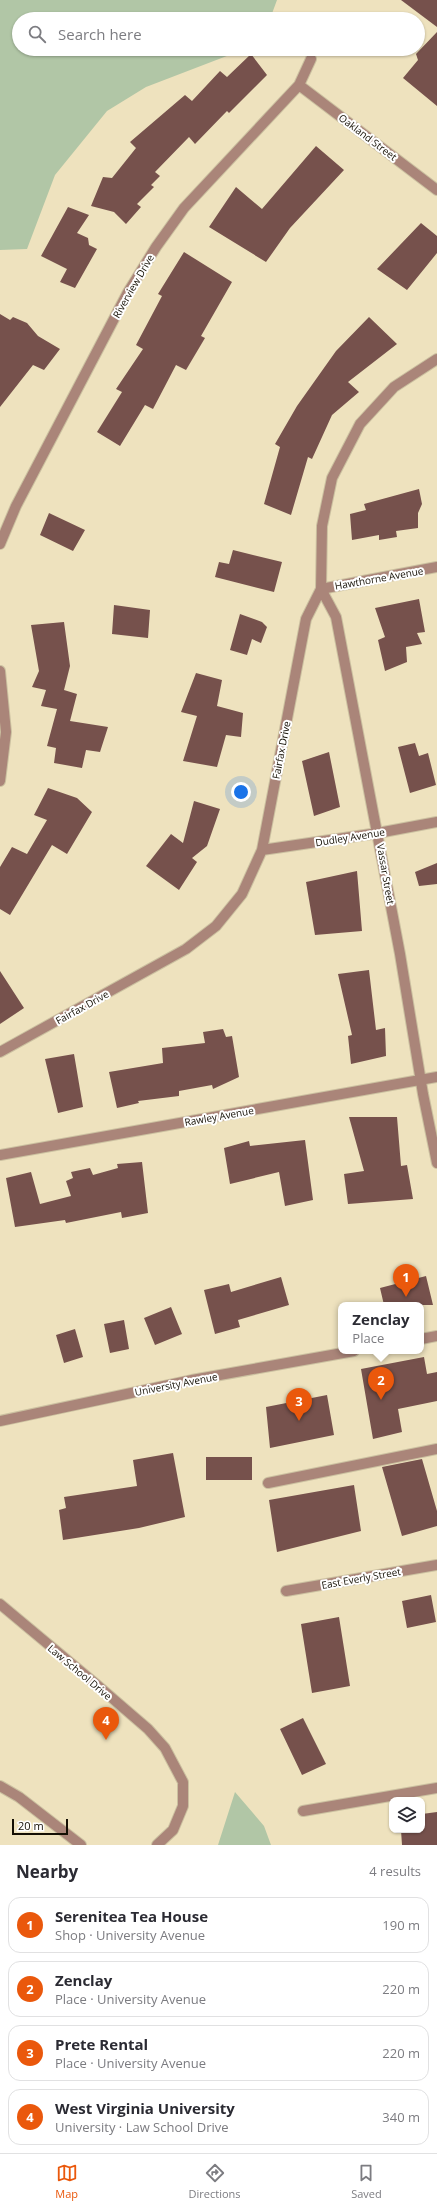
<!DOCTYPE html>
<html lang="en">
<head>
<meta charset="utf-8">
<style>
  body { margin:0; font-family:"Open Sans",sans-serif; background:#f2f2f3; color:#2b2b33 }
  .controls { position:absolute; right:12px; bottom:12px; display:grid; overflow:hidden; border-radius:8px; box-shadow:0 1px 3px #0004 }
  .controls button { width:36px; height:36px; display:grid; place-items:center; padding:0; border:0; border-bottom:1px solid #e1e1e2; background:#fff; color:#2b2b33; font:20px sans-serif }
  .scale { position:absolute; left:12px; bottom:10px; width:56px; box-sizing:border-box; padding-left:4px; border:2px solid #140f04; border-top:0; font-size:11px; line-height:14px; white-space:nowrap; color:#140f04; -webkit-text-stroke:3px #fff; paint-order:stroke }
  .you { position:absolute; left:241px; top:792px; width:14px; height:14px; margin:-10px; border:3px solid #fff; border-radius:50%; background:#1a73e8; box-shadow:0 0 0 6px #1a73e833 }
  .badge { display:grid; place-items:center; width:26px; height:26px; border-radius:50%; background:#ea580c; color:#fff; font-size:13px; font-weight:700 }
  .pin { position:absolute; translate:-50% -33px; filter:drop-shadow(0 1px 2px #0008) }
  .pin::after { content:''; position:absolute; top:21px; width:14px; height:12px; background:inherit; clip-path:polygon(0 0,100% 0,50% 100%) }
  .popup { position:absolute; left:338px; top:1302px; width:86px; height:52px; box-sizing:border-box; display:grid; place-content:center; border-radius:8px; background:#fff; filter:drop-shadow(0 1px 3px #0005); font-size:13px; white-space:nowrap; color:#7c7c81 }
  .popup b { font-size:15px; color:#2b2b33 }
  .popup::after { content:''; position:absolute; left:50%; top:100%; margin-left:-8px; border:8px solid transparent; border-top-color:#fff }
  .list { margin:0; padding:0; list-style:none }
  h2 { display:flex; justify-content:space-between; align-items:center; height:52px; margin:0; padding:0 16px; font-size:17px }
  h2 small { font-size:13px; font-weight:400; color:#7c7c81 }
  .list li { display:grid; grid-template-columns:26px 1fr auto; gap:12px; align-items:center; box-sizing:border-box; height:56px; margin:0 8px 8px; padding:0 8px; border:1px solid #e1e1e2; border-radius:12px }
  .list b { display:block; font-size:15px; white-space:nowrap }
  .list p { margin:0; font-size:13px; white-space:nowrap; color:#7c7c81 }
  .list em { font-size:13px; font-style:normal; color:#7c7c81 }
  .icon { flex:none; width:22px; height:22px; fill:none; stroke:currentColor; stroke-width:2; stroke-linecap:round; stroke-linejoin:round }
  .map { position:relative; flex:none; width:437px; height:1845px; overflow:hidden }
  .search { position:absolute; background:#fff; box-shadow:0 1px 3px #0004; left:12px; right:12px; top:12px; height:44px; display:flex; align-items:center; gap:10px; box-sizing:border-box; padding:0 14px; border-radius:22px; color:#7c7c81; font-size:15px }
  .sheet { height:308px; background:#fff }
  nav { display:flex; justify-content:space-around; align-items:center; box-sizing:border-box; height:56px; border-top:1px solid #e1e1e2; background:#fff; font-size:11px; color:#7c7c81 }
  nav a { display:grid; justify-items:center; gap:2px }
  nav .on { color:#ea580c }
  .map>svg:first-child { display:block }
  .green { fill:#b1c6a6 }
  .building { fill:#76514c }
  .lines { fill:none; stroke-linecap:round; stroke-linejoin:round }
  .minor-casing { stroke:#cbc0a0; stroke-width:12 }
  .minor { stroke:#aa8579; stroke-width:10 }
  .labels { text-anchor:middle; stroke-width:4; stroke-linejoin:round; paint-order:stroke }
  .street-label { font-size:10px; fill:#140f04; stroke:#fff }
</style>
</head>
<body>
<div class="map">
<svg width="437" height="1845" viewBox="0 0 437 1845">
  <rect width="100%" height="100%" fill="#eee2be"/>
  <path class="green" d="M 0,0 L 277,0 L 270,19 L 19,19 L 19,49 L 245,49 L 146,87 L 107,111 L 55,175 L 27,249 L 0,250 Z
    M 235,1792 L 264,1826 L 271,1845 L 218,1845 Z"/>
  <path class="building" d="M 401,0 L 437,0 L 437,27 Z
    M 437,32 L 437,106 L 403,78 L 418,60 L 416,54 Z
    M 251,54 L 267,75 L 229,113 L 227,111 L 195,144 L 189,137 L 155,172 L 160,176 L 151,185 L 154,187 L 137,204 L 141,207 L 126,224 L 114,212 L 91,206 L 103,177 L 112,178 L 136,148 L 130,142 L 185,95 L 192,101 L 220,71 L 227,77 Z
    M 316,146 L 344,170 L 290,228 L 266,262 L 209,227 L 236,187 L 262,209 Z
    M 68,207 L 89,215 L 77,233 L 88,238 L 89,245 L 97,249 L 75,288 L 60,282 L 67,269 L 41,256 Z
    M 421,223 L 437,236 L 437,253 L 407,290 L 377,269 Z
    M 184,252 L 232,282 L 201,336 L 205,338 L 186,370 L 176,365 L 153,409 L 145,405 L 120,446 L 97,432 L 122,392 L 116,389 L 143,349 L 136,345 L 162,296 L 158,294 Z
    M 0,314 L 10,320 L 13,317 L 27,323 L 38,336 L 60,349 L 44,370 L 33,365 L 0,407 Z
    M 369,317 L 397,344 L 348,382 L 359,392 L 332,415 L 312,459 L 308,457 L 291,515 L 264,504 L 280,447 L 275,444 L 297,406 L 336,351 Z
    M 419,489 L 422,504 L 418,513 L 418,528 L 396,531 L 397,537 L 379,540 L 379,535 L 352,540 L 350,514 L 366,510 L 364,504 Z
    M 49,513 L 85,530 L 73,551 L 40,535 Z
    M 233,550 L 282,562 L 274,592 L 215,577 L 219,562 L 229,564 Z
    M 419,599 L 425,632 L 417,633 L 422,644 L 406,647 L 407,662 L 385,671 L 378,640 L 385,637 L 375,608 Z
    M 114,605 L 150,610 L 148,638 L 112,634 Z
    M 240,614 L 262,622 L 267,627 L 261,643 L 252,639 L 247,655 L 230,650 Z
    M 64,622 L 70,666 L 64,690 L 77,694 L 70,721 L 108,727 L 100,752 L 86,750 L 82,768 L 54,763 L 56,748 L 47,746 L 57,709 L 41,706 L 46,690 L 32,687 L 39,671 L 31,625 Z
    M 196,673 L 222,680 L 217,706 L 243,713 L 241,737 L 226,735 L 217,767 L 183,761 L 197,716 L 181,712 Z
    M 415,743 L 419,756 L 428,753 L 436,785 L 410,793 L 398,747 Z
    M 329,752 L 340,807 L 314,816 L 302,761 Z
    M 48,788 L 77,798 L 92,812 L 67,854 L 52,845 L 10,915 L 0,909 L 0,867 L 12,847 L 27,854 L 47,820 L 34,815 Z
    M 194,801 L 220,809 L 207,846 L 192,858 L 197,862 L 179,890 L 146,866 L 171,834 L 183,843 Z
    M 437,863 L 437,884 L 419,886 L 415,872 Z
    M 357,871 L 362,931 L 315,935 L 306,882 Z
    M 369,970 L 376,1030 L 385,1028 L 386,1056 L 351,1064 L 348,1036 L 352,1035 L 338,974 Z
    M 0,971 L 24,1008 L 0,1024 Z
    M 223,1029 L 226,1037 L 232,1036 L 239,1077 L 213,1089 L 212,1085 L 179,1091 L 179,1096 L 138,1101 L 139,1103 L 117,1108 L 109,1072 L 163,1063 L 162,1048 L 205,1043 L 203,1032 Z
    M 74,1054 L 83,1107 L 58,1113 L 45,1059 Z
    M 349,1117 L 397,1117 L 401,1166 L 407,1165 L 413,1199 L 348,1204 L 344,1174 L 364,1171 Z
    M 305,1140 L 313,1200 L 285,1206 L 279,1172 L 230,1184 L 224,1148 L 249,1141 L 250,1146 Z
    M 142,1162 L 148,1213 L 122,1218 L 121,1212 L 66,1223 L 65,1220 L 15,1227 L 6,1178 L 31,1172 L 40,1204 L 71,1196 L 66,1181 L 73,1178 L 71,1172 L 90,1168 L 93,1175 L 118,1168 L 117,1164 Z
    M 426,1276 L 433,1305 L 384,1305 L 380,1288 Z
    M 281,1277 L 289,1305 L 238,1320 L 240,1327 L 215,1334 L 204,1290 L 229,1284 L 231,1292 Z
    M 171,1307 L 182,1334 L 155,1345 L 144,1318 Z
    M 124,1320 L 129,1349 L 110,1353 L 104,1324 Z
    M 75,1329 L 83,1357 L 64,1363 L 56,1335 Z
    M 424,1357 L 427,1374 L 437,1372 L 437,1401 L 398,1409 L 402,1432 L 373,1439 L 361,1369 Z
    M 327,1395 L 334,1435 L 270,1448 L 266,1407 Z
    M 173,1453 L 185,1517 L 139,1528 L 63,1540 L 59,1510 L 66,1508 L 64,1497 L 137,1486 L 133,1460 Z
    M 206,1457 L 252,1457 L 252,1480 L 206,1480 Z
    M 422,1459 L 437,1511 L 437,1526 L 402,1536 L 382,1467 Z
    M 354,1485 L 361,1531 L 277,1552 L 269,1500 Z
    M 431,1595 L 436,1622 L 407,1628 L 402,1601 Z
    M 339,1617 L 350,1686 L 312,1693 L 301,1624 Z
    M 303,1718 L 326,1764 L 302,1775 L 280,1729 Z
    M 437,1812 L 437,1845 L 402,1845 L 401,1830 L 422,1830 L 422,1814 Z"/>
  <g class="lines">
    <g class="minor-casing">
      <path id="minor" d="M 299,85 L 437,190
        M 0,544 L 16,506 L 127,294 L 156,247 L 184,208 L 299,85 L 311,59
        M 437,567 L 321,589 L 336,617 L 400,954 L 423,1094 L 437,1163
        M 0,671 L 6,732 L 0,781
        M 262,850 L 378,833 L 437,822
        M 0,1052 L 186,949 L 216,926 L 242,894 L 262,850 L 306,619 L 321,589 L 322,526 L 332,478 L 360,424 L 394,387 L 437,359
        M 0,1155 L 437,1077
        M 421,1339 L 437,1336
        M 0,1421 L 192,1380 L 354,1351
        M 268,1483 L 437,1449
        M 286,1591 L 437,1565
        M 0,1604 L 97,1685 L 148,1729 L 165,1748 L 183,1782 L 183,1806 L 173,1830 L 157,1845
        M 0,1786 L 19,1797 L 81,1845
        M 303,1811 L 437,1788"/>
    </g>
    <use href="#minor" class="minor"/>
  </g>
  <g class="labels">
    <g class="street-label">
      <text transform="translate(368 137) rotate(37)" y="4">Oakland Street</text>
      <text transform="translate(133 286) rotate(-60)" y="4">Riverview Drive</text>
      <text transform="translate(379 578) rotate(-10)" y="4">Hawthorne Avenue</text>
      <text transform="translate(281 750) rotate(-79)" y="4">Fairfax Drive</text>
      <text transform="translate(350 837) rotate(-9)" y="4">Dudley Avenue</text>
      <text transform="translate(386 874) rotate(80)" y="4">Vassar Street</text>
      <text transform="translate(82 1007) rotate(-29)" y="4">Fairfax Drive</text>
      <text transform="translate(219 1116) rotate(-10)" y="4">Rawley Avenue</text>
      <text transform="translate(176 1384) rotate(-11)" y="4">University Avenue</text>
      <text transform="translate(361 1578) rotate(-10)" y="4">East Everly Street</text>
      <text transform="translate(80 1672) rotate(40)" y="4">Law School Drive</text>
    </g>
  </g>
</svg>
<div class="controls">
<button><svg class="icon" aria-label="layers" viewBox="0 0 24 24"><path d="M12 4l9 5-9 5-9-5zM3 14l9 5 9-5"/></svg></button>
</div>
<div class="scale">20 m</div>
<div class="you"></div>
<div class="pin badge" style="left:406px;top:1297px">1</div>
<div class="pin badge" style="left:381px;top:1400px">2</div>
<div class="popup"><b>Zenclay</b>Place</div>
<div class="pin badge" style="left:299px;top:1421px">3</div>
<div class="pin badge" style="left:106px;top:1740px">4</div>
<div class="search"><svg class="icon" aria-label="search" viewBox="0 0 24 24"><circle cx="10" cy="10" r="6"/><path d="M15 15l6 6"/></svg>Search here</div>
</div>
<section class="sheet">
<h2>Nearby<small>4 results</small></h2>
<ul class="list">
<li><span class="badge">1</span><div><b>Serenitea Tea House</b><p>Shop · University Avenue</p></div><em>190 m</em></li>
<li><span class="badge">2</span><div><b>Zenclay</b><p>Place · University Avenue</p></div><em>220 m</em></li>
<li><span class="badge">3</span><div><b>Prete Rental</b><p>Place · University Avenue</p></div><em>220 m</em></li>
<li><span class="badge">4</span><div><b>West Virginia University</b><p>University · Law School Drive</p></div><em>340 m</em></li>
</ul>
</section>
<nav>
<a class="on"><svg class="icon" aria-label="map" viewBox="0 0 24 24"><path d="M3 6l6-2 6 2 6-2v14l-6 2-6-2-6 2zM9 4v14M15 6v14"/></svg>Map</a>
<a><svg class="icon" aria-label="directions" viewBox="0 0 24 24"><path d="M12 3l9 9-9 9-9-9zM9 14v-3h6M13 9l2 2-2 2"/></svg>Directions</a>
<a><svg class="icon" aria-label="saved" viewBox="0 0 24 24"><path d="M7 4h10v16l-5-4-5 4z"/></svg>Saved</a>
</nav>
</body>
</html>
